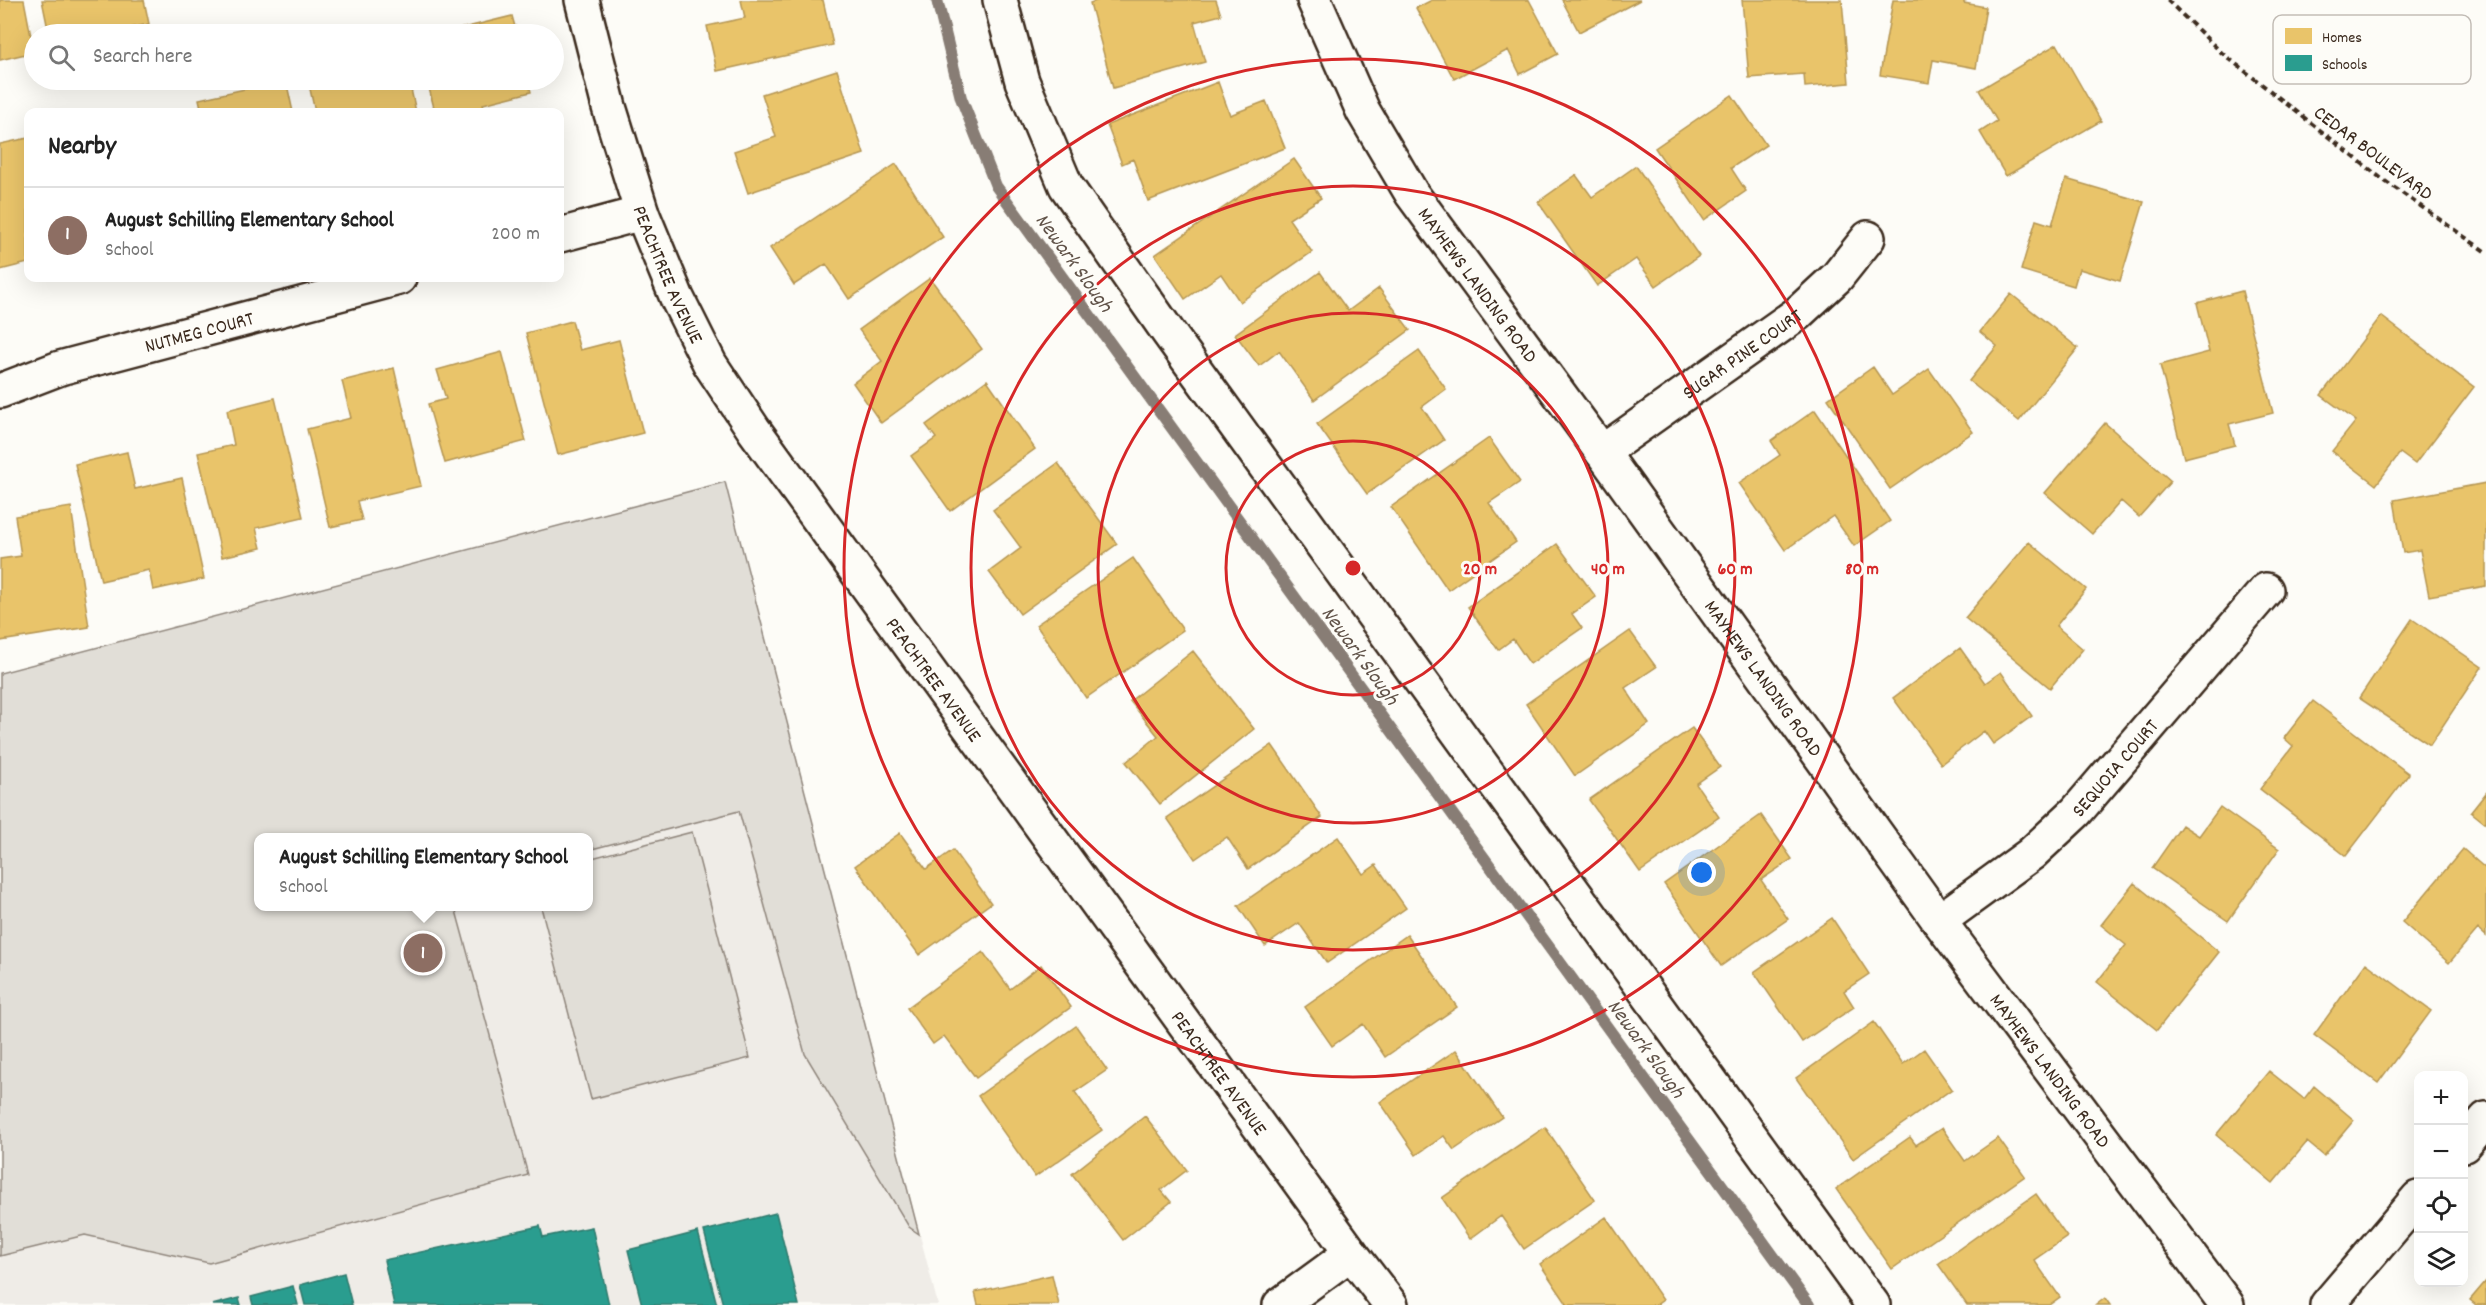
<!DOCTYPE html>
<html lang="en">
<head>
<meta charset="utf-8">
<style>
  body { margin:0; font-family:Dekko,sans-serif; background:#f2f2f2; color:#222 }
  .controls { position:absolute; right:18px; bottom:18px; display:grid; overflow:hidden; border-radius:12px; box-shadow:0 6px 24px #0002 }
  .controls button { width:54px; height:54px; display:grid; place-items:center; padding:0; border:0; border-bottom:2px solid #e0e0e0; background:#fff; color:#222; font:30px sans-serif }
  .you { position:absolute; left:1702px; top:873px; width:21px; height:21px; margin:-15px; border:4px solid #fff; border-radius:50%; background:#1a73e8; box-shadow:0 0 0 9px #1a73e833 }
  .badge { display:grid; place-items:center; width:39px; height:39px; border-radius:50%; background:#2563eb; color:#fff; font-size:20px; font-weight:700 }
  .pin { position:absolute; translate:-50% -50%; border:3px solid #fff; box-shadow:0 2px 6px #0006 }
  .popup { position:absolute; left:254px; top:833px; width:339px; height:78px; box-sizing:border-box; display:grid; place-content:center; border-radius:12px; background:#fff; filter:drop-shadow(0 2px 4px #0005); font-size:20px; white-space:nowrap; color:#767676 }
  .popup b { font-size:22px; color:#222 }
  .popup::after { content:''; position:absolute; left:50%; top:100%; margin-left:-12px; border:12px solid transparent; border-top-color:#fff }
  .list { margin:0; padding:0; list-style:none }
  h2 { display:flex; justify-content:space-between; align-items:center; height:78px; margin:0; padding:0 24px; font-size:26px }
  h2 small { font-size:20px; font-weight:400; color:#767676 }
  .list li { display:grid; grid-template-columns:39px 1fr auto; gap:18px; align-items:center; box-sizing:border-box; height:96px; padding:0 24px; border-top:2px solid #e0e0e0 }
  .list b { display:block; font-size:22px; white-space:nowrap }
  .list p { margin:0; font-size:20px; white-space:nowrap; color:#767676 }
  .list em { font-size:20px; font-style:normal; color:#767676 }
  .icon { flex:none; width:33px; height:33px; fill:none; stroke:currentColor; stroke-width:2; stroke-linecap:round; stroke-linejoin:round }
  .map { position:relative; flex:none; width:2486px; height:1305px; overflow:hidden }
  .search { position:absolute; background:#fff; box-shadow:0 6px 24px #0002; left:24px; top:24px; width:540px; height:66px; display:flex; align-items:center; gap:15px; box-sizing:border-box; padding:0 21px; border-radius:33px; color:#767676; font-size:22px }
  .panel { position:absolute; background:#fff; box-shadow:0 6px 24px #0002; left:24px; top:108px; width:540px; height:174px; border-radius:12px }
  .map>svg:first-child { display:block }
  .built { fill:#efece7; fill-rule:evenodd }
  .green { fill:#e1ded7; stroke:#8e847a; stroke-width:1.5 }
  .homes { fill:#e9c46a; stroke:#b59653; stroke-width:1.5 }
  .schools { fill:#2a9d8f; stroke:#2f7a6d; stroke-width:1.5 }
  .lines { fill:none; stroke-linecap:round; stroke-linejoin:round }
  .stream { stroke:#887d74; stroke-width:12 }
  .minor-casing { stroke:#3b2a1e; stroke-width:38 }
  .path { stroke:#3b2a1e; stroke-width:4; stroke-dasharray:6 4.5; stroke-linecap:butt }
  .minor { stroke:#fdfcf7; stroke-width:33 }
  .ring { fill:none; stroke:#d62828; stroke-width:3 }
  .labels { text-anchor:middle; stroke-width:6; stroke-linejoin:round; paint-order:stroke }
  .street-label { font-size:20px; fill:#3b2a1e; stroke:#fdfcf7 }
  .water-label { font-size:21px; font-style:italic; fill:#615349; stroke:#fdfcf7 }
  .key { fill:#fdfcf7; stroke:#c3bdb6; stroke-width:1.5 }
  .key-label { font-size:16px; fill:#3b2a1e }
  .centre { fill:#d62828; stroke:#fdfcf7; stroke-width:3 }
  .ring-label { font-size:18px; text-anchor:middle; font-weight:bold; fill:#d62828; stroke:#fdfcf7; stroke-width:6; stroke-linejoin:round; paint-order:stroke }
</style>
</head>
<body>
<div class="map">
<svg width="2486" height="1305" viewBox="0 0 2486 1305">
  <rect width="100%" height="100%" fill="#fdfcf7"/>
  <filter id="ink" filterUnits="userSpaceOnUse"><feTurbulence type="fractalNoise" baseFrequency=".0167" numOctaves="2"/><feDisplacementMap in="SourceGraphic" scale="12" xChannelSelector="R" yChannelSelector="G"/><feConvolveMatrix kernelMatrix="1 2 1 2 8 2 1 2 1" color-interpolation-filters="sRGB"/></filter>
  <g filter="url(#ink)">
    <path class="built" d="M 725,482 L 938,1305 L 0,1305 L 0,673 ZM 258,838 L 588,838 L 588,906 L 258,906 Z"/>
    <path class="green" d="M 725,482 L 919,1234 L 909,1227 L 805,1054 L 739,811 L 588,850 L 588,838 L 258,838 L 258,906 L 455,907 L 528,1175 L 209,1263 L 85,1235 L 0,1256 L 0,673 Z
      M 692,832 L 750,1058 L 591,1099 L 541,907 L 588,906 L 588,859 Z"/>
    <path class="homes" d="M 0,0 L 24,0 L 34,52 L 0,60 Z
      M 42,0 L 144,0 L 149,24 L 101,34 L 49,34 Z
      M 741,0 L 823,0 L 833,45 L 717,71 L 707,26 L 745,18 Z
      M 1099,0 L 1216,0 L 1221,15 L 1194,22 L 1205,62 L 1113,88 L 1090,3 Z
      M 1432,0 L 1529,0 L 1558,54 L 1520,74 L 1508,50 L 1454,79 L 1416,8 Z
      M 1562,0 L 1640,0 L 1579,32 Z
      M 1742,0 L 1842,0 L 1849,83 L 1805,87 L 1804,74 L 1749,78 Z
      M 1893,0 L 1964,0 L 1964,3 L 1986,7 L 1976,68 L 1933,60 L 1929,83 L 1880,75 Z
      M 512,16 L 517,34 L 439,34 Z
      M 2057,44 L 2101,121 L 2006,176 L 1980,132 L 1997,121 L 1979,90 Z
      M 837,70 L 864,154 L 748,193 L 734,151 L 776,137 L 762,94 Z
      M 286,80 L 293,112 L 202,112 L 199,99 Z
      M 308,80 L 409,80 L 416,112 L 315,112 Z
      M 427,80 L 528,80 L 531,92 L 483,104 L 485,112 L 435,112 Z
      M 1218,82 L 1230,115 L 1266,101 L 1285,148 L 1148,201 L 1133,159 L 1122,164 L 1107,125 Z
      M 1732,95 L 1766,145 L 1731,168 L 1746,191 L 1704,220 L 1655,148 Z
      M 28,138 L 28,263 L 0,270 L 0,144 Z
      M 1294,159 L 1321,198 L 1289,219 L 1312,252 L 1240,302 L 1221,274 L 1185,299 L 1155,255 Z
      M 896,164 L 943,237 L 849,299 L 826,264 L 794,285 L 770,248 Z
      M 1636,166 L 1699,256 L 1656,286 L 1636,259 L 1597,286 L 1538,202 L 1576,175 L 1592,197 Z
      M 2066,179 L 2144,202 L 2120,281 L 2079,269 L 2074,286 L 2021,270 L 2036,220 L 2052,225 Z
      M 1320,272 L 1348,311 L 1379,288 L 1410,330 L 1314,400 L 1279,351 L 1259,366 L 1235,334 Z
      M 930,278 L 982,349 L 881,423 L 853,383 L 882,361 L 859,330 Z
      M 2242,291 L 2273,413 L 2229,424 L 2235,445 L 2184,458 L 2160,365 L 2209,352 L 2197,303 Z
      M 2011,294 L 2078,348 L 2019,421 L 1969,381 L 1997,346 L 1980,332 Z
      M 2381,316 L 2474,387 L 2415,464 L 2400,453 L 2376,485 L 2332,451 L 2356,421 L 2321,395 Z
      M 572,321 L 580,350 L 619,340 L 643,433 L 558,455 L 526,333 Z
      M 1419,351 L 1446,389 L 1422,407 L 1444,440 L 1367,494 L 1317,424 Z
      M 502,352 L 526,441 L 445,463 L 428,404 L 446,399 L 437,370 Z
      M 1873,367 L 1892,395 L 1929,369 L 1973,432 L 1890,489 L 1828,399 Z
      M 394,368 L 421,486 L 357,501 L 362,520 L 330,527 L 307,429 L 351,418 L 342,381 Z
      M 987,380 L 1035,449 L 950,511 L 911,456 L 936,438 L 926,425 Z
      M 275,398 L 303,517 L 256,528 L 261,548 L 222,557 L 198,453 L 234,445 L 227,410 Z
      M 1815,410 L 1890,521 L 1854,546 L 1833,516 L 1785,550 L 1739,483 L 1780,455 L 1771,441 Z
      M 2105,423 L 2171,481 L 2139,517 L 2121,501 L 2092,534 L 2045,493 Z
      M 1489,438 L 1520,482 L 1489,503 L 1516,542 L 1448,590 L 1391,507 Z
      M 127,452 L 135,489 L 182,478 L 204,579 L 153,590 L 149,570 L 101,581 L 75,464 Z
      M 1058,463 L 1117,544 L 1020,614 L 989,572 L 1021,548 L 993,510 Z
      M 2486,483 L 2486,586 L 2429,596 L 2420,550 L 2403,553 L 2394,500 Z
      M 71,507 L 89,627 L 0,641 L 0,559 L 21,556 L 15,516 Z
      M 2029,542 L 2086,589 L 2056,626 L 2083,649 L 2050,688 L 1965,618 Z
      M 1557,544 L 1596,597 L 1572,614 L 1582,628 L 1530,664 L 1513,639 L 1498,650 L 1468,607 Z
      M 1133,558 L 1183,630 L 1086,698 L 1036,625 Z
      M 2412,619 L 2482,667 L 2430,745 L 2359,698 Z
      M 1630,631 L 1656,667 L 1625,688 L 1649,724 L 1575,776 L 1526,704 Z
      M 1960,648 L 1985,683 L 2001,672 L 2032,716 L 1993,744 L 1984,731 L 1941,764 L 1893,698 Z
      M 1193,651 L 1254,729 L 1160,804 L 1126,762 L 1158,736 L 1130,701 Z
      M 2313,701 L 2409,774 L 2346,856 L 2260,789 L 2293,746 L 2284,738 Z
      M 1692,728 L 1720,767 L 1696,784 L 1719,817 L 1640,872 L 1589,800 Z
      M 1272,745 L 1322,817 L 1248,869 L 1227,837 L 1195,859 L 1167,818 Z
      M 2486,793 L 2486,824 L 2471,812 Z
      M 2220,807 L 2279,849 L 2228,921 L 2152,868 L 2182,825 L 2199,836 Z
      M 1761,815 L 1792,859 L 1761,880 L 1788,919 L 1721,966 L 1664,884 Z
      M 900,833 L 926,869 L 953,850 L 991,903 L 919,955 L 855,866 Z
      M 1338,837 L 1363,874 L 1376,865 L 1406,908 L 1327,963 L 1299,923 L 1265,946 L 1238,906 Z
      M 2463,849 L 2486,869 L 2486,936 L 2478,929 L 2449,963 L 2402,922 Z
      M 2134,883 L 2219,952 L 2157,1030 L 2097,982 L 2126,945 L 2101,925 Z
      M 1832,918 L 1869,974 L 1844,991 L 1854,1007 L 1802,1042 L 1754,972 Z
      M 1407,935 L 1457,1007 L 1385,1057 L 1363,1024 L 1332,1046 L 1305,1007 Z
      M 983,952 L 1010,989 L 1041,965 L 1071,1007 L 976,1078 L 944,1036 L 933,1044 L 907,1008 Z
      M 2366,963 L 2431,1011 L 2378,1083 L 2314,1035 Z
      M 1874,1022 L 1903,1064 L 1924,1049 L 1952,1089 L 1853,1159 L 1796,1078 Z
      M 1076,1026 L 1107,1070 L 1075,1092 L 1102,1130 L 1035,1177 L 978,1096 Z
      M 1456,1050 L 1502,1117 L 1454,1150 L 1444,1136 L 1416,1155 L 1380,1102 Z
      M 2269,1071 L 2304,1099 L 2314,1086 L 2354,1120 L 2324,1156 L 2307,1142 L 2273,1183 L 2216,1135 Z
      M 1145,1116 L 1187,1170 L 1161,1190 L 1171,1202 L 1123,1240 L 1072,1174 Z
      M 1545,1127 L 1595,1200 L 1524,1249 L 1501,1216 L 1470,1239 L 1442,1198 Z
      M 1942,1128 L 1965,1161 L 1998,1138 L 2025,1176 L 1892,1269 L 1836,1189 L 1910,1137 L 1916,1145 Z
      M 2036,1194 L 2067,1237 L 2034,1260 L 2060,1297 L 2049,1305 L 1967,1305 L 1938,1264 Z
      M 1606,1217 L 1663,1300 L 1656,1305 L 1565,1305 L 1567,1304 L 1540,1264 Z
      M 1052,1275 L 1059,1305 L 978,1305 L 975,1292 Z
      M 2486,1281 L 2486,1305 L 2476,1305 L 2470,1300 Z
      M 2105,1298 L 2110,1305 L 2096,1305 Z"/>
    <path class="schools" d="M 776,1213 L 799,1305 L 723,1305 L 704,1231 Z
      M 540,1226 L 543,1237 L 592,1227 L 609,1305 L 394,1305 L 384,1260 Z
      M 698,1232 L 717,1305 L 642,1305 L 628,1250 Z
      M 344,1273 L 352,1305 L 305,1305 L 300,1285 Z
      M 293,1286 L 298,1305 L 253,1305 L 251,1297 Z
      M 239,1298 L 241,1305 L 212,1305 Z"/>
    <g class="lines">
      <path class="stream" d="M 937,0 L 961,98 L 996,186 L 1809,1305"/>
      <g class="minor-casing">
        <g id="minor">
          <path id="s1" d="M 582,0 L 609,107 L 642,213 L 677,298 L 710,364 L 754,430 L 1351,1253 L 1391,1305"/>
          <path d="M 1000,0 L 1022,81 L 1066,186 L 1168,332 L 1873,1305"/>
          <path id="s2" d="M 1314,0 L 1363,111 L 1412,194 L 1602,452 L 1939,921 L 2227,1305"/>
          <path d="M 560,235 L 642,213"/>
          <path id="s3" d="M 0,391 L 60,368 L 399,278"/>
          <path id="s4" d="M 1602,452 L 1797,314 L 1837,277 L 1868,238"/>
          <path id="s5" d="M 1939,921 L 2031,854 L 2076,812 L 2266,590"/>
          <path d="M 2464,1145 L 2486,1119"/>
          <path d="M 1280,1305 L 1351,1253"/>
          <path d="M 2327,1305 L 2418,1198"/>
        </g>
      </g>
      <path class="path" d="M 2167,0 L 2222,53 L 2382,179 L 2486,252"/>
      <use href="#minor" class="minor"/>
    </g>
  </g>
  <g class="ring">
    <circle cx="1353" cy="568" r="127"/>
    <circle cx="1353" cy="568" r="255"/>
    <circle cx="1353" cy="568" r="382"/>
    <circle cx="1353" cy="568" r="509"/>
  </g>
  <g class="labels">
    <g class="street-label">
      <text transform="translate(2374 152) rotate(37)" y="7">CEDAR BOULEVARD</text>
      <text dy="7" stroke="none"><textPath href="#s1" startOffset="288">PEACHTREE AVENUE</textPath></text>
      <text dy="7" stroke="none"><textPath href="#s2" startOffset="330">MAYHEWS LANDING ROAD</textPath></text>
      <text dy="7" stroke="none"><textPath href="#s3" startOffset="208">NUTMEG COURT</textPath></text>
      <text dy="7" stroke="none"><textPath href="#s4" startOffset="171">SUGAR PINE COURT</textPath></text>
      <text dy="7" stroke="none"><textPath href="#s2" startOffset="816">MAYHEWS LANDING ROAD</textPath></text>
      <text dy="7" stroke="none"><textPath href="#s1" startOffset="774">PEACHTREE AVENUE</textPath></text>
      <text dy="7" stroke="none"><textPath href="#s5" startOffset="234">SEQUOIA COURT</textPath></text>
      <text dy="7" stroke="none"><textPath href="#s2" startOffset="1302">MAYHEWS LANDING ROAD</textPath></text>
      <text dy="7" stroke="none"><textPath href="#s1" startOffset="1260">PEACHTREE AVENUE</textPath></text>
    </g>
    <g class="water-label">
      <text transform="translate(1075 262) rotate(54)" y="7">Newark Slough</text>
      <text transform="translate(1361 655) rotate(54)" y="7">Newark Slough</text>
      <text transform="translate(1647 1048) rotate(54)" y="7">Newark Slough</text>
    </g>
  </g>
  <rect x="2273" y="15" width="198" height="69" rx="9" class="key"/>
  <rect x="2285" y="28" width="27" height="16" fill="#e9c46a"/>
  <rect x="2285" y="55" width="27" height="16" fill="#2a9d8f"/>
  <g class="key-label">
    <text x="2322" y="42">Homes</text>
    <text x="2322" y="69">Schools</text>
  </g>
  <circle cx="1353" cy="568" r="9" class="centre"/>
  <g class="ring-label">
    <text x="1480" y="574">20 m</text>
    <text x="1608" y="574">40 m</text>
    <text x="1735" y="574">60 m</text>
    <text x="1862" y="574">80 m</text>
  </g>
</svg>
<div class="controls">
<button>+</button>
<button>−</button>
<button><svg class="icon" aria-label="locate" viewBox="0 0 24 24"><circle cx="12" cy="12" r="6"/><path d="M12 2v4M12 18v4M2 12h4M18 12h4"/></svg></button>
<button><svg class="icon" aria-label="layers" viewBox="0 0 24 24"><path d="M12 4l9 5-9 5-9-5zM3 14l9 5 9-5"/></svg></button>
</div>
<div class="you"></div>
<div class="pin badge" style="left:423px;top:953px;background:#8d6e63">1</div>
<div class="popup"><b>August Schilling Elementary School</b>School</div>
<div class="search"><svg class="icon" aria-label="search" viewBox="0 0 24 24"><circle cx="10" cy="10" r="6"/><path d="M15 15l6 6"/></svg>Search here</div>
<section class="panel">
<h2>Nearby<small></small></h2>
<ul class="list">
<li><span class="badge" style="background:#8d6e63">1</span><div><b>August Schilling Elementary School</b><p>School</p></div><em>200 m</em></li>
</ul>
</section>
</div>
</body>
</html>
